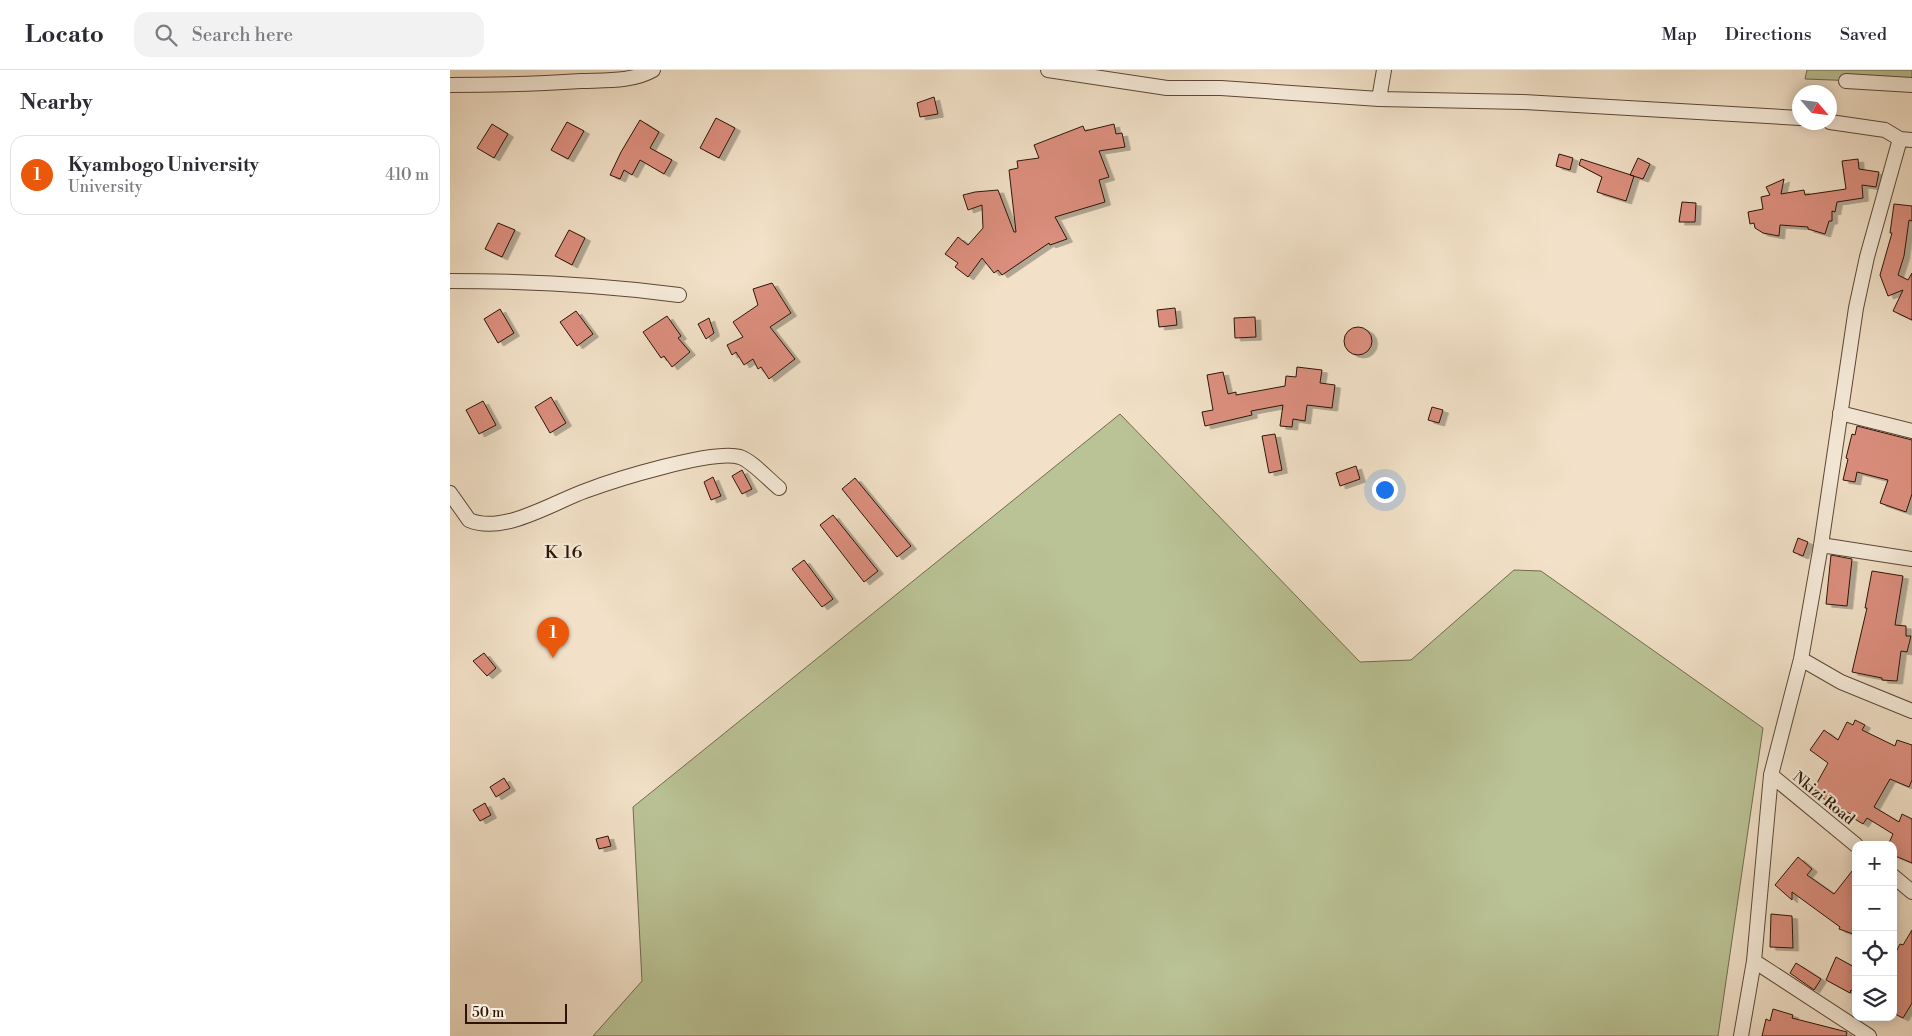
<!DOCTYPE html>
<html lang="en">
<head>
<meta charset="utf-8">
<style>
  body { margin:0; font-family:"Libre Bodoni",serif; background:#f2f2f3; color:#2b2b33 }
  .controls { position:absolute; right:15px; bottom:15px; display:grid; overflow:hidden; border-radius:10px; box-shadow:0 2px 12px #0003 }
  .controls button { width:45px; height:45px; display:grid; place-items:center; padding:0; border:0; border-bottom:1px solid #e1e1e2; background:#fff; color:#2b2b33; font:25px sans-serif }
  .compass { position:absolute; left:1342px; top:15px; width:45px; height:45px; border-radius:50%; background:#fff; box-shadow:0 2px 12px #0003; rotate:118deg }
  .scale { position:absolute; left:15px; bottom:12px; width:102px; box-sizing:border-box; padding-left:5px; border:2px solid #2b1406; border-top:0; font-size:14px; line-height:18px; white-space:nowrap; color:#2b1406; -webkit-text-stroke:4px #f7ecdb; paint-order:stroke }
  .you { position:absolute; left:934px; top:419px; width:18px; height:18px; margin:-12px; border:4px solid #fff; border-radius:50%; background:#1a73e8; box-shadow:0 0 0 8px #1a73e833 }
  .badge { display:grid; place-items:center; width:32px; height:32px; border-radius:50%; background:#ea580c; color:#fff; font-size:16px; font-weight:700 }
  .pin { position:absolute; translate:-50% -41px; filter:drop-shadow(0 1px 2px #0008) }
  .pin::after { content:''; position:absolute; top:26px; width:18px; height:15px; background:inherit; clip-path:polygon(0 0,100% 0,50% 100%) }
  .list { margin:0; padding:0; list-style:none }
  h2 { display:flex; justify-content:space-between; align-items:center; height:65px; margin:0; padding:0 20px; font-size:21px }
  h2 small { font-size:16px; font-weight:400; color:#7c7c81 }
  .list li { display:grid; grid-template-columns:32px 1fr auto; gap:15px; align-items:center; box-sizing:border-box; height:80px; margin:0 10px 10px; padding:0 10px; border:1px solid #e1e1e2; border-radius:15px }
  .list b { display:block; font-size:19px; white-space:nowrap }
  .list p { margin:0; font-size:16px; white-space:nowrap; color:#7c7c81 }
  .list em { font-size:16px; font-style:normal; color:#7c7c81 }
  .icon { flex:none; width:28px; height:28px; fill:none; stroke:currentColor; stroke-width:2; stroke-linecap:round; stroke-linejoin:round }
  .map { position:relative; flex:none; width:1462px; height:966px; overflow:hidden }
  header { display:flex; align-items:center; gap:30px; box-sizing:border-box; height:70px; padding:0 25px; background:#fff; border-bottom:1px solid #e1e1e2 }
  header strong { font-size:24px }
  nav { display:flex; gap:28px; margin-inline-start:auto; font-size:18px }
  .search { width:350px; height:45px; background:#f2f2f3; display:flex; align-items:center; gap:12px; box-sizing:border-box; padding:0 18px; border-radius:15px; color:#7c7c81; font-size:19px }
  main { display:flex }
  aside { flex:1; background:#fff }
  .map>svg:first-child { display:block }
  .green { fill:#bac396; stroke:#726c4e }
  .building { fill:#dd8f7f; stroke:#2b1406; filter:url(#shadow) }
  .lines { fill:none; stroke-linecap:round; stroke-linejoin:round }
  .minor-casing { stroke:#5d4736; stroke-width:16 }
  .minor { stroke:#f7ecdb; stroke-width:14 }
  .labels { text-anchor:middle; stroke-width:4.5; stroke-linejoin:round; paint-order:stroke }
  .street-label { font-size:15px; fill:#2b1406; stroke:#f7ecdb }
  .quarter-label { font-size:18px; letter-spacing:1px; fill:#2b1406; stroke:#f7ecdb }
</style>
</head>
<body>
<header>
<strong>Locato</strong>
<div class="search"><svg class="icon" aria-label="search" viewBox="0 0 24 24"><circle cx="10" cy="10" r="6"/><path d="M15 15l6 6"/></svg>Search here</div>
<nav><a>Map</a><a>Directions</a><a>Saved</a></nav>
</header>
<main>
<aside>
<h2>Nearby<small></small></h2>
<ul class="list">
<li><span class="badge">1</span><div><b>Kyambogo University</b><p>University</p></div><em>410 m</em></li>
</ul>
</aside>
<div class="map">
<svg width="1462" height="966" viewBox="0 0 1462 966">
  <defs>
    <filter id="shadow"><feDropShadow dx="5.5" dy="3" stdDeviation="0" flood-color="#0004"/></filter>
  </defs>
  <rect width="100%" height="100%" fill="#f2e1c8"/>
  <filter id="stains"><feTurbulence type="fractalNoise" baseFrequency=".004" numOctaves="4"/><feColorMatrix values="0 0 0 0 .2 0 0 0 0 .09 0 0 0 0 .02 0 0 0 .5 -.17"/></filter>
  <radialGradient id="worn" r=".72"><stop offset=".6" stop-color="#630" stop-opacity="0"/><stop offset="1" stop-color="#630" stop-opacity=".3"/></radialGradient>
  <path class="green" d="M 1357,0 L 1462,0 L 1462,13 L 1355,9 Z
    M 670,344 L 910,592 L 961,590 L 1064,500 L 1091,501 L 1313,658 L 1268,966 L 143,966 L 192,911 L 183,737 Z"/>
  <path class="building" d="M 484,27 L 488,44 L 470,47 L 467,33 Z
    M 266,48 L 285,58 L 269,88 L 250,78 Z
    M 190,50 L 209,62 L 200,78 L 222,90 L 214,104 L 190,90 L 182,105 L 174,100 L 170,109 L 160,105 L 171,82 Z
    M 117,52 L 134,61 L 118,89 L 101,80 Z
    M 42,54 L 58,64 L 44,88 L 27,78 Z
    M 664,54 L 666,64 L 672,63 L 675,77 L 649,81 L 659,107 L 649,110 L 655,132 L 605,147 L 617,169 L 600,175 L 599,173 L 552,205 L 548,200 L 544,203 L 532,188 L 518,207 L 505,197 L 508,193 L 495,184 L 508,167 L 518,175 L 533,158 L 532,135 L 518,140 L 513,125 L 525,122 L 548,120 L 564,162 L 566,162 L 559,100 L 568,98 L 567,91 L 589,88 L 584,75 L 633,56 L 635,61 Z
    M 1109,84 L 1123,88 L 1120,100 L 1106,96 Z
    M 1188,88 L 1200,94 L 1193,109 L 1180,105 Z
    M 1131,89 L 1184,106 L 1176,131 L 1147,122 L 1152,107 L 1129,95 Z
    M 1408,89 L 1409,99 L 1429,102 L 1426,117 L 1412,115 L 1413,128 L 1387,132 L 1385,142 L 1382,141 L 1382,151 L 1379,151 L 1375,164 L 1358,159 L 1358,157 L 1330,155 L 1329,166 L 1313,163 L 1305,158 L 1304,153 L 1300,154 L 1298,142 L 1313,139 L 1311,127 L 1320,125 L 1316,117 L 1334,109 L 1331,124 L 1354,120 L 1355,125 L 1396,119 L 1392,91 Z
    M 1232,132 L 1246,133 L 1245,152 L 1229,152 Z
    M 1444,134 L 1462,136 L 1462,151 L 1459,150 L 1454,186 L 1448,205 L 1458,210 L 1462,203 L 1462,250 L 1443,241 L 1453,220 L 1438,226 L 1430,205 L 1442,163 L 1440,163 Z
    M 48,153 L 65,160 L 52,187 L 35,179 Z
    M 119,160 L 135,168 L 122,195 L 105,186 Z
    M 322,213 L 341,243 L 320,257 L 345,289 L 319,309 L 311,297 L 308,299 L 303,289 L 294,295 L 286,282 L 282,285 L 277,275 L 293,267 L 283,252 L 308,235 L 303,219 Z
    M 725,238 L 727,255 L 709,257 L 707,240 Z
    M 50,239 L 64,263 L 48,273 L 34,249 Z
    M 126,241 L 143,264 L 127,276 L 110,252 Z
    M 217,246 L 231,266 L 228,268 L 240,282 L 222,297 L 214,286 L 211,288 L 193,262 Z
    M 805,247 L 806,267 L 785,268 L 784,248 Z
    M 259,248 L 264,263 L 256,269 L 248,254 Z
    M894 271a14 14 0 1 1 28 0a14 14 0 1 1-28 0Z
    M 847,297 L 872,300 L 870,313 L 885,315 L 882,338 L 857,335 L 855,351 L 843,349 L 842,357 L 830,356 L 833,335 L 801,341 L 802,345 L 755,356 L 752,342 L 763,340 L 757,305 L 773,302 L 778,324 L 786,322 L 786,325 L 835,316 L 836,306 L 846,307 Z
    M 101,327 L 116,353 L 100,363 L 85,337 Z
    M 33,331 L 46,355 L 29,364 L 16,340 Z
    M 982,337 L 993,340 L 989,353 L 978,350 Z
    M 1407,356 L 1462,370 L 1462,424 L 1456,442 L 1430,433 L 1438,410 L 1407,402 L 1405,412 L 1393,410 L 1398,389 L 1396,388 L 1402,364 L 1405,365 Z
    M 825,364 L 832,400 L 819,403 L 812,366 Z
    M 906,396 L 910,409 L 890,416 L 886,403 Z
    M 292,400 L 302,419 L 292,424 L 282,406 Z
    M 263,407 L 271,426 L 261,430 L 254,412 Z
    M 405,408 L 461,476 L 447,487 L 392,419 Z
    M 383,445 L 428,501 L 414,512 L 370,455 Z
    M 1348,468 L 1358,472 L 1353,486 L 1343,482 Z
    M 1381,485 L 1402,489 L 1397,536 L 1376,534 Z
    M 354,490 L 383,529 L 372,537 L 342,499 Z
    M 1422,501 L 1453,506 L 1445,555 L 1456,556 L 1456,566 L 1461,566 L 1457,582 L 1451,581 L 1447,611 L 1432,610 L 1432,608 L 1402,602 L 1417,538 L 1415,538 Z
    M 34,583 L 46,598 L 37,606 L 23,591 Z
    M 1405,650 L 1415,655 L 1412,660 L 1445,676 L 1447,670 L 1462,675 L 1462,710 L 1459,717 L 1440,709 L 1424,737 L 1449,752 L 1452,744 L 1462,749 L 1462,793 L 1443,785 L 1443,775 L 1438,775 L 1443,764 L 1417,748 L 1413,754 L 1403,748 L 1404,746 L 1362,722 L 1378,693 L 1360,680 L 1374,660 L 1388,670 L 1397,652 L 1403,655 Z
    M 54,708 L 60,718 L 46,727 L 40,717 Z
    M 35,733 L 41,745 L 30,751 L 23,740 Z
    M 158,766 L 161,776 L 149,779 L 146,769 Z
    M 1348,787 L 1362,799 L 1357,805 L 1384,824 L 1406,796 L 1406,865 L 1389,859 L 1390,857 L 1342,822 L 1342,830 L 1325,815 Z
    M 1321,844 L 1342,846 L 1343,878 L 1320,877 Z
    M 1462,860 L 1462,933 L 1453,948 L 1443,943 L 1443,888 L 1450,874 L 1453,875 Z
    M 1386,887 L 1406,898 L 1406,923 L 1401,920 L 1400,923 L 1376,910 Z
    M 1346,893 L 1371,909 L 1364,920 L 1340,903 Z
    M 1323,939 L 1343,945 L 1342,948 L 1397,962 L 1396,966 L 1312,966 L 1316,949 L 1320,951 Z"/>
  <g class="lines">
    <g class="minor-casing">
      <path id="minor" d="M 598,0 L 717,18 L 771,18 L 929,29 L 1073,32 L 1350,48
        M 1396,11 L 1462,15
        M 0,15 C 44,15 87,14 131,11 C 155,10 182,12 203,0
        M 929,29 L 934,0
        M 1380,52 L 1435,60 L 1450,69 L 1462,70
        M 0,211 C 77,211 153,215 229,225
        M 1390,343 L 1462,361
        M 0,423 L 19,450 C 53,465 104,432 135,421 C 164,410 263,379 290,387 C 302,391 319,410 329,418
        M 1371,475 L 1462,489
        M 1351,589 L 1391,612 L 1462,641
        M 1321,705 L 1406,775
        M 1443,806 L 1462,822
        M 1304,891 L 1419,966
        M 1291,966 L 1304,891 L 1321,705 L 1351,589 L 1371,475 L 1406,238 L 1417,187 L 1450,69"/>
    </g>
    <use href="#minor" class="minor"/>
  </g>
  <g class="labels">
    <g class="street-label">
      <text transform="translate(1374 728) rotate(39)" y="5">Nkizi Road</text>
    </g>
    <g class="quarter-label">
      <text x="114" y="488">K 16</text>
    </g>
  </g>
  <rect width="100%" height="100%" filter="url(#stains)"/>
  <rect width="100%" height="100%" fill="url(#worn)"/>
</svg>
<div class="controls">
<button>+</button>
<button>−</button>
<button><svg class="icon" aria-label="locate" viewBox="0 0 24 24"><circle cx="12" cy="12" r="6"/><path d="M12 2v4M12 18v4M2 12h4M18 12h4"/></svg></button>
<button><svg class="icon" aria-label="layers" viewBox="0 0 24 24"><path d="M12 4l9 5-9 5-9-5zM3 14l9 5 9-5"/></svg></button>
</div>
<svg class="compass" viewBox="-18 -18 36 36"><path d="M0-13l5 13h-10z" fill="#e53935"/><path d="M0 13l5-13h-10z" fill="#7c7c81"/></svg>
<div class="scale">50 m</div>
<div class="you"></div>
<div class="pin badge" style="left:103px;top:588px">1</div>
</div>
</main>
</body>
</html>
